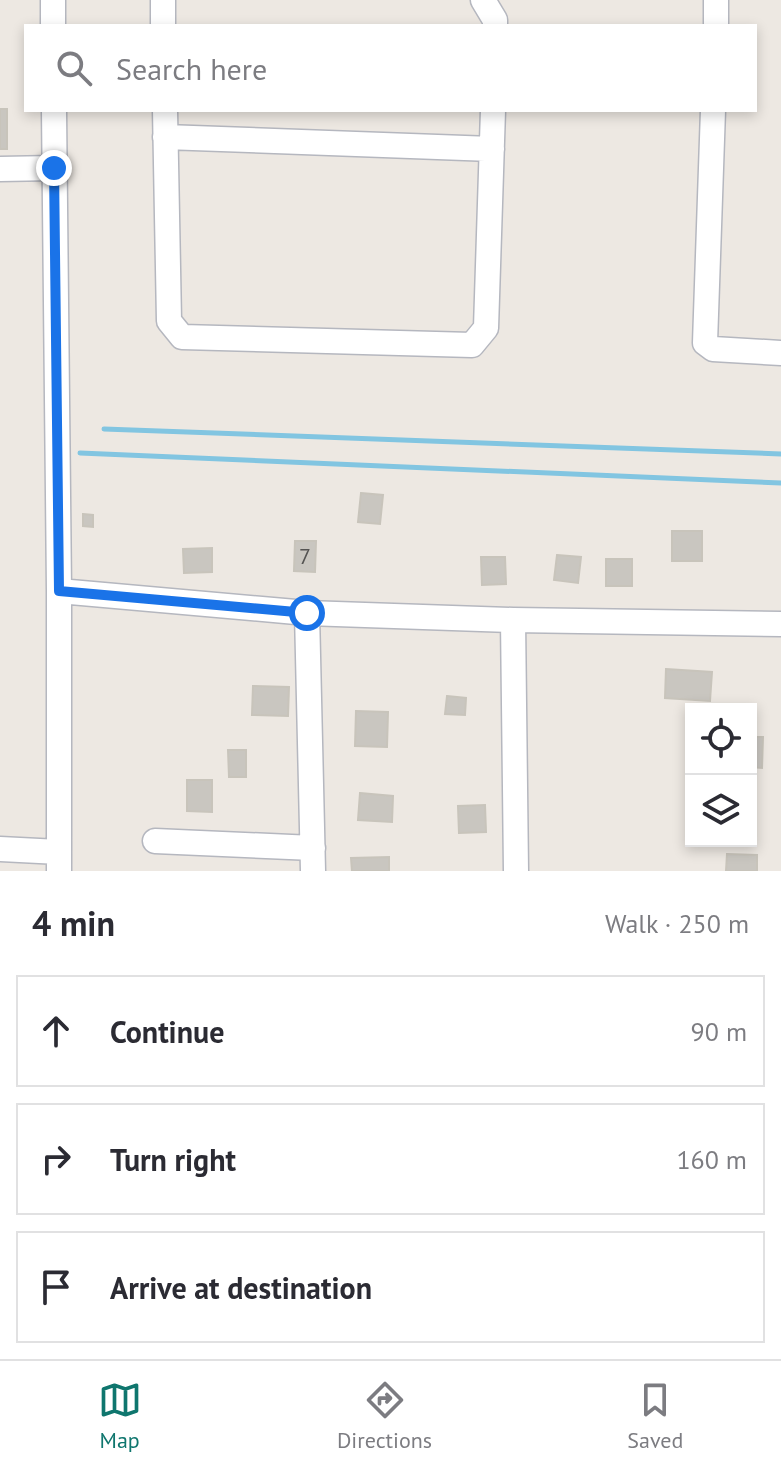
<!DOCTYPE html>
<html lang="en">
<head>
<meta charset="utf-8">
<style>
  body { margin:0; font-family:"PT Sans",sans-serif; background:#f2f2f3; color:#2b2b33 }
  .controls { position:absolute; right:24px; bottom:24px; display:grid; overflow:hidden; border-radius:0px; box-shadow:0 4px 12px #0003 }
  .controls button { width:72px; height:72px; display:grid; place-items:center; padding:0; border:0; border-bottom:2px solid #e1e1e2; background:#fff; color:#2b2b33; font:40px sans-serif }
  .stop { position:absolute; width:24px; height:24px; margin:-18px; border:6px solid #1a73e8; border-radius:50%; background:#fff }
  .stop.end { background:#1a73e8; border-color:#fff; box-shadow:0 2px 8px #0008 }
  .list { margin:0; padding:0; list-style:none }
  h2 { display:flex; justify-content:space-between; align-items:center; height:104px; margin:0; padding:0 32px; font-size:34px }
  h2 small { font-size:26px; font-weight:400; color:#7c7c81 }
  .list li { display:grid; grid-template-columns:52px 1fr auto; gap:24px; align-items:center; box-sizing:border-box; height:112px; margin:0 16px 16px; padding:0 16px; border:2px solid #e1e1e2; border-radius:0px }
  .list b { display:block; font-size:30px; white-space:nowrap }
  .list em { font-size:26px; font-style:normal; color:#7c7c81 }
  .icon { flex:none; width:44px; height:44px; fill:none; stroke:currentColor; stroke-width:2; stroke-linecap:round; stroke-linejoin:round }
  .map { position:relative; flex:none; width:781px; height:871px; overflow:hidden }
  .search { position:absolute; background:#fff; box-shadow:0 4px 12px #0003; left:24px; right:24px; top:24px; height:88px; display:flex; align-items:center; gap:20px; box-sizing:border-box; padding:0 28px; border-radius:0px; color:#7c7c81; font-size:30px }
  .sheet { height:488px; background:#fff }
  nav { display:flex; justify-content:space-around; align-items:center; box-sizing:border-box; height:112px; border-top:2px solid #e1e1e2; background:#fff; font-size:22px; color:#7c7c81 }
  nav a { display:grid; justify-items:center; gap:4px }
  nav .on { color:#0f766e }
  .map>svg:first-child { display:block }
  .lines { fill:none; stroke-linecap:round; stroke-linejoin:round }
  .stream { stroke:#82c5e1; stroke-width:5 }
  .building { fill:#c9c6c0; stroke:#c8c4bb; stroke-width:2 }
  .minor-casing { stroke:#b5b7bf; stroke-width:27 }
  .minor { stroke:#fff; stroke-width:24 }
  .route { stroke:#1a73e8; stroke-width:10 }
  .labels { text-anchor:middle; stroke-width:7; stroke-linejoin:round; paint-order:stroke }
  .number-label { font-size:22px; fill:#545352 }
</style>
</head>
<body>
<div class="map">
<svg width="781" height="871" viewBox="0 0 781 871">
  <rect width="100%" height="100%" fill="#ede8e2"/>
  <g class="lines">
    <path class="stream" d="M 104,429 L 781,454
      M 80,453 L 781,483"/>
  </g>
  <path class="building" d="M 0,109 L 7,109 L 7,149 L 0,149 Z
    M 361,493 L 383,495 L 380,524 L 358,522 Z
    M 83,514 L 93,515 L 93,527 L 83,526 Z
    M 672,531 L 702,531 L 702,561 L 672,561 Z
    M 295,541 L 316,541 L 315,572 L 294,571 Z
    M 212,548 L 212,572 L 184,573 L 183,549 Z
    M 557,555 L 581,557 L 578,583 L 554,580 Z
    M 481,557 L 505,557 L 506,584 L 482,585 Z
    M 606,559 L 632,559 L 632,586 L 606,586 Z
    M 666,669 L 712,672 L 710,701 L 665,698 Z
    M 253,686 L 289,687 L 288,716 L 252,715 Z
    M 447,696 L 466,698 L 465,715 L 445,714 Z
    M 356,711 L 388,712 L 387,747 L 355,746 Z
    M 751,737 L 763,737 L 762,768 L 751,767 Z
    M 228,750 L 246,750 L 246,777 L 229,777 Z
    M 187,780 L 212,780 L 212,812 L 187,811 Z
    M 360,793 L 393,796 L 392,822 L 358,820 Z
    M 485,805 L 486,832 L 459,833 L 458,806 Z
    M 727,854 L 757,855 L 757,871 L 726,871 Z
    M 389,857 L 389,871 L 352,871 L 351,858 Z"/>
  <g class="lines">
    <g class="minor-casing">
      <path id="minor" d="M 53,0 L 53,26
        M 163,0 L 163,26
        M 483,0 L 495,20 L 495,26
        M 716,26 L 716,0
        M 54,110 L 59,591 L 59,871
        M 165,110 L 169,321 L 182,337 L 472,345 L 486,328 L 493,110
        M 713,110 L 705,343 L 713,349 L 781,353
        M 165,137 L 492,149
        M 0,169 L 54,168
        M 59,591 L 307,613 L 513,620 L 781,624
        M 307,613 L 313,871
        M 513,620 L 516,871
        M 155,841 L 313,848
        M 0,849 L 59,852"/>
    </g>
    <use href="#minor" class="minor"/>
  </g>
  <g class="lines">
    <path class="route" d="M 54,168 L 59,591 L 307,613"/>
  </g>
  <g class="labels">
    <g class="number-label">
      <text x="305" y="564">7</text>
    </g>
  </g>
</svg>
<div class="controls">
<button><svg class="icon" aria-label="locate" viewBox="0 0 24 24"><circle cx="12" cy="12" r="6"/><path d="M12 2v4M12 18v4M2 12h4M18 12h4"/></svg></button>
<button><svg class="icon" aria-label="layers" viewBox="0 0 24 24"><path d="M12 4l9 5-9 5-9-5zM3 14l9 5 9-5"/></svg></button>
</div>
<div class="stop" style="left:307px;top:613px"></div>
<div class="stop end" style="left:54px;top:168px"></div>
<div class="search"><svg class="icon" aria-label="search" viewBox="0 0 24 24"><circle cx="10" cy="10" r="6"/><path d="M15 15l6 6"/></svg>Search here</div>
</div>
<section class="sheet">
<h2>4 min<small>Walk · 250 m</small></h2>
<ul class="list">
<li><svg class="icon" aria-label="ahead" viewBox="0 0 24 24"><path d="M12 20V5M6 11l6-6 6 6"/></svg><div><b>Continue</b></div><em>90 m</em></li>
<li><svg class="icon" aria-label="right" viewBox="0 0 24 24"><path d="M7 20v-9h11M14 6l5 5-5 5"/></svg><div><b>Turn right</b></div><em>160 m</em></li>
<li><svg class="icon" aria-label="arrive" viewBox="0 0 24 24"><path d="M6 21V4h12l-3 4 3 4H6"/></svg><div><b>Arrive at destination</b></div></li>
</ul>
</section>
<nav>
<a class="on"><svg class="icon" aria-label="map" viewBox="0 0 24 24"><path d="M3 6l6-2 6 2 6-2v14l-6 2-6-2-6 2zM9 4v14M15 6v14"/></svg>Map</a>
<a><svg class="icon" aria-label="directions" viewBox="0 0 24 24"><path d="M12 3l9 9-9 9-9-9zM9 14v-3h6M13 9l2 2-2 2"/></svg>Directions</a>
<a><svg class="icon" aria-label="saved" viewBox="0 0 24 24"><path d="M7 4h10v16l-5-4-5 4z"/></svg>Saved</a>
</nav>
</body>
</html>
